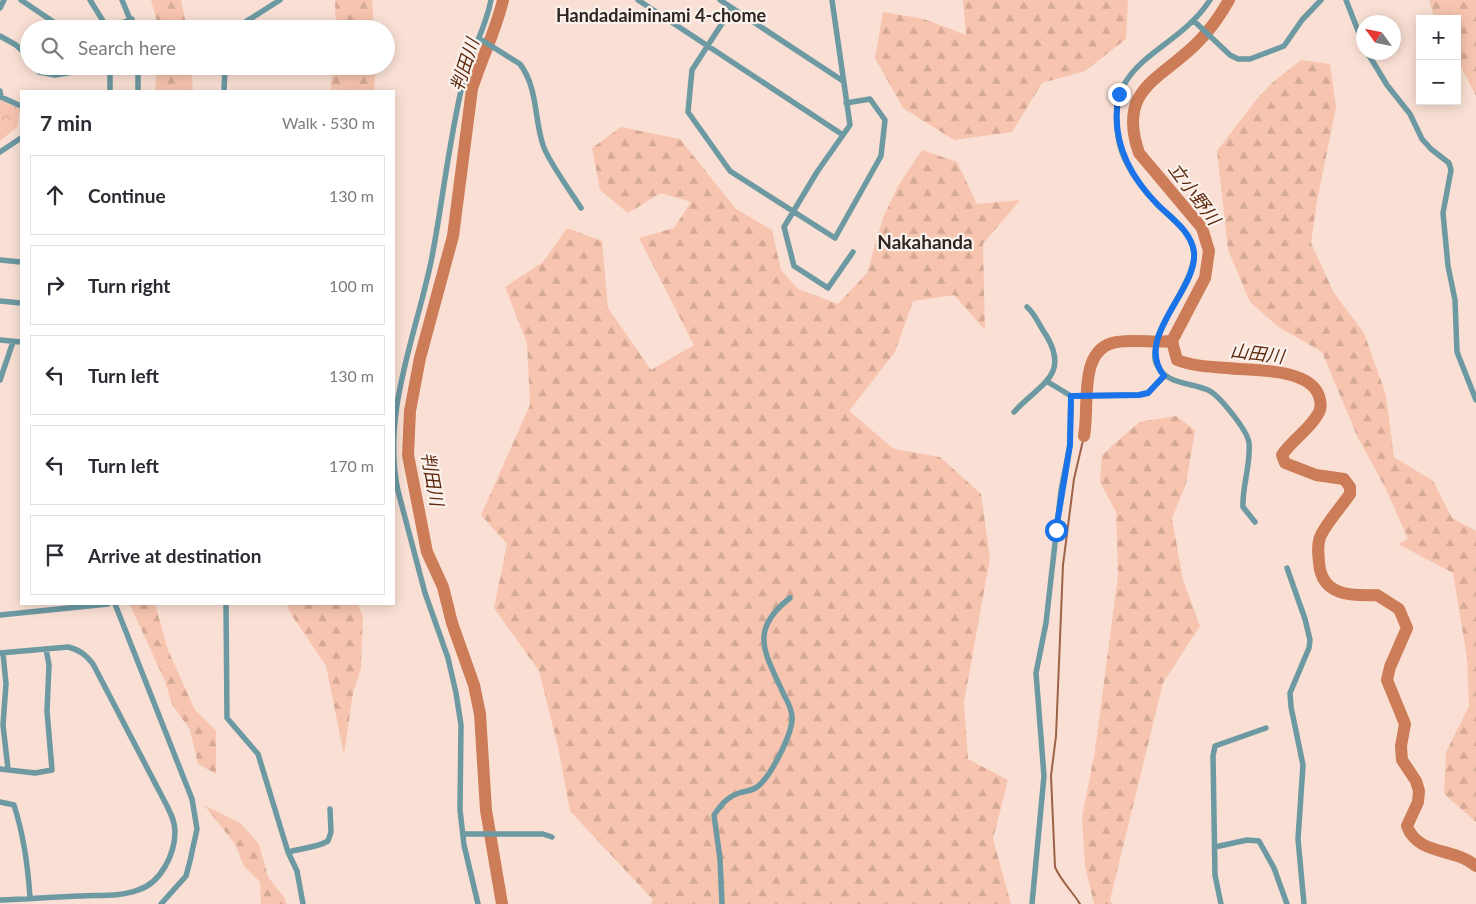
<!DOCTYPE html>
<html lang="en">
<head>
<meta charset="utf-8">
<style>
  body { margin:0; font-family:Lato,"Noto Sans JP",sans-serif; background:#f2f2f3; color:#2b2b33 }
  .controls { position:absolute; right:15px; top:15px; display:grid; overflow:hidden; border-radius:0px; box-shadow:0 2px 12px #0003 }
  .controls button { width:45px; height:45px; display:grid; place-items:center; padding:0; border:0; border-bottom:1px solid #e1e1e2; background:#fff; color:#2b2b33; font:25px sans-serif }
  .compass { position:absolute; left:1356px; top:15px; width:45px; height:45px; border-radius:50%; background:#fff; box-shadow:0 2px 12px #0003; rotate:303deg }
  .stop { position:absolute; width:15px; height:15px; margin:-11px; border:4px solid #1a73e8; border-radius:50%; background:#fff }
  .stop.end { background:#1a73e8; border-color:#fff; box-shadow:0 1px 5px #0008 }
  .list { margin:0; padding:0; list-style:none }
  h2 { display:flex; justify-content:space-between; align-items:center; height:65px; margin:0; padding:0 20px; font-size:21px }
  h2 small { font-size:16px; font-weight:400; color:#7c7c81 }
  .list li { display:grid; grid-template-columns:32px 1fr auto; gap:15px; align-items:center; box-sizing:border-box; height:80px; margin:0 10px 10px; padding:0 10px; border:1px solid #e1e1e2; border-radius:0px }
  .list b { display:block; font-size:19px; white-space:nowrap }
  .list em { font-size:16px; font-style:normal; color:#7c7c81 }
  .icon { flex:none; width:28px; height:28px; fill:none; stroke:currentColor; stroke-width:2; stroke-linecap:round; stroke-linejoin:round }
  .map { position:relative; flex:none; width:1476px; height:904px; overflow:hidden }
  .search { position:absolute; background:#fff; box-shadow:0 2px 12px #0003; left:20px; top:20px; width:375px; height:55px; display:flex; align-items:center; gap:12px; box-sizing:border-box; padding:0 18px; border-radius:28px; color:#7c7c81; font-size:19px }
  .panel { position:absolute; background:#fff; box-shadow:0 2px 12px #0003; left:20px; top:90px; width:375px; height:515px; border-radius:0px }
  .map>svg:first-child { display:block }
  .forest { fill:url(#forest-firs) }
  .park { fill:url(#park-crowns) }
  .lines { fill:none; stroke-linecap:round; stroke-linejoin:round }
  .stream { stroke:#9d6247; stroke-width:2 }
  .river { stroke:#cc7c57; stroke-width:12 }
  .street { stroke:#6c99a2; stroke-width:5.5 }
  .route { stroke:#1a73e8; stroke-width:6 }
  .labels { text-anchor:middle; stroke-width:4.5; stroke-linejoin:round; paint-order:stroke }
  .neighbourhood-label { font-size:18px; font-weight:bold; fill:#2f2621; stroke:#fbf1ec }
  .water-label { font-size:18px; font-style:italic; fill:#5d290e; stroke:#fbf1ec }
  .quarter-label { font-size:19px; font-weight:bold; fill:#2f2621; stroke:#fbf1ec }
</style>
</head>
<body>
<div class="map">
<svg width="1476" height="904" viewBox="0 0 1476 904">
  <defs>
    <pattern id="forest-firs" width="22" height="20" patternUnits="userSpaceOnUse" patternTransform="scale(1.25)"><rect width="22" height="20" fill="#f7c5af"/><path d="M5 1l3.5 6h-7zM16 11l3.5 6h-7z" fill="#d4a996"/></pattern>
    <pattern id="park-crowns" width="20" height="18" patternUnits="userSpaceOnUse" patternTransform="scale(1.25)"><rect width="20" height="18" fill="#f7c5af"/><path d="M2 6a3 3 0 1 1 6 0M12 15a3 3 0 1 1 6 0" fill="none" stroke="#d4a996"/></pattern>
  </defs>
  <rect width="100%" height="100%" fill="#fae0d4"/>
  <path class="forest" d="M 151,0 L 181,0 L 187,29 L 159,29 Z
    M 335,0 L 372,0 L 374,29 L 336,29 Z
    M 963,0 L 1128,0 L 1126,39 L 1085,71 L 1042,83 L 1012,132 L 954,140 L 903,108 L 875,58 L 883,12 L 924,19 L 966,35 Z
    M 1429,0 L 1476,0 L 1476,96 L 1457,59 L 1457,19 L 1435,19 Z
    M 1301,60 L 1330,64 L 1336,107 L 1317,201 L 1311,243 L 1334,293 L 1364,333 L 1386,395 L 1394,457 L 1433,481 L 1452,518 L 1476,531 L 1476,822 L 1444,794 L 1446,752 L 1469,706 L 1467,658 L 1453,573 L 1398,544 L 1408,539 L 1386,489 L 1358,438 L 1322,352 L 1277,326 L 1250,302 L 1228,250 L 1217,151 L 1256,100 L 1273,82 Z
    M 157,66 L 191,66 L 193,91 L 155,91 Z
    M 333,66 L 376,66 L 374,91 L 330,91 Z
    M 621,127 L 680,139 L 736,209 L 772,230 L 781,270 L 798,289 L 838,304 L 867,273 L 883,218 L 898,186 L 922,150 L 957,162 L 977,204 L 1020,200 L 983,244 L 985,330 L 954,295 L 913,301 L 895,352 L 849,411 L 894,449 L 940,457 L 981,494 L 990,558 L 964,702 L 968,759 L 1008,780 L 993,839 L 1011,904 L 651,904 L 653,900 L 570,811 L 558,747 L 539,671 L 494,608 L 507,544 L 481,515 L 530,405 L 527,343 L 505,287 L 543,262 L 567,228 L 602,241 L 608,308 L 651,370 L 694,345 L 639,238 L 674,228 L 691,202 L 661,193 L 628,213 L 600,190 L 592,148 Z
    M 1176,416 L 1195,430 L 1186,484 L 1172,518 L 1183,580 L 1200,626 L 1163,683 L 1110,900 L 1113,904 L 1094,904 L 1085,866 L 1082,817 L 1095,751 L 1118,575 L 1116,512 L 1100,482 L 1102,455 L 1139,422 Z
    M 155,604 L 168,650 L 195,710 L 216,731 L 216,774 L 198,764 L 190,730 L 172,704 L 165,681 L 130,605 Z
    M 287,604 L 357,604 L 363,616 L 361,668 L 353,693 L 344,755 L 326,666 L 289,611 Z
    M 204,805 L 240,823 L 259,844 L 268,877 L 284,897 L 287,904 L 261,904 L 260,882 L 244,866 L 235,844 Z"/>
  <path class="park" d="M 0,97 L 1,100 L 20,109 L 17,127 L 0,141 Z"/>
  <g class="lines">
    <path class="stream" d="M 1080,904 C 1072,891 1061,881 1055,867 L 1051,776 L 1056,736 L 1063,565 L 1074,479 L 1084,436"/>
    <path class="river" d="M 1172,341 L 1177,360 C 1193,366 1210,367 1227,368 C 1251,371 1309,367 1319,396 C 1321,402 1322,408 1318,414 C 1309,430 1292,440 1282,455 L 1285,463 L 1316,475 L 1344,479 L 1350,487 L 1350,494 C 1341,507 1328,521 1321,535 C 1317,543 1318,553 1319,562 C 1321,596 1351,596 1377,595 L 1399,609 L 1407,628 L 1390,667 L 1387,680 L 1405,724 L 1401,746 L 1402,760 L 1416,781 L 1419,791 L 1418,802 L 1407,826 C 1418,856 1454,847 1476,866
      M 1172,341 L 1205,278 L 1209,251 L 1202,228 L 1139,153 C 1116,87 1163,79 1199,41 C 1211,29 1221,14 1229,0
      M 1084,436 C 1090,406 1077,348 1117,342 C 1135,339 1154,343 1172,341
      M 502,904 L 486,810 L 480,714 L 474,685 L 452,623 L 443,587 L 427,552 L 408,455 L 410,411 L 420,358 L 453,236 L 472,89 C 481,59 496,31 503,0"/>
    <path class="street" d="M 21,0 L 64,29
      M 90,0 L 108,29
      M 122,0 L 134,29
      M 638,0 L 843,135
      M 720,0 L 843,81
      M 832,0 L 850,125 L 817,172 L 784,227 L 794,266 L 828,288 L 853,252
      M 1210,0 C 1173,57 1099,58 1120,146 C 1126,168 1141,187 1156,203 C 1170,218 1193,232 1194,254 C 1195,283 1146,335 1156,363 C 1165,385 1190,382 1208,390 C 1219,395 1248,431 1249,443 C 1251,465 1242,486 1243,507 L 1255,522
      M 1346,0 L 1364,46
      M 0,8 L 4,0
      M 732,8 L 692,70 L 688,112 L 730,171 L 835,238 L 881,156 L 885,120 L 870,99 L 846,103
      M 1194,21 L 1230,55 L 1238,59 L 1250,59 L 1284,46 L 1302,20 L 1321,0
      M 108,28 L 132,19
      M 234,29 L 280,0
      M 0,36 L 16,45 L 29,57
      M 480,39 L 520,64 C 538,88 534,118 543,145 C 548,161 571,192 581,208
      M 1367,52 L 1387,85 L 1410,114 L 1422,139 L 1431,149 L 1449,163 L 1451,170 L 1443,213 L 1448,266 L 1455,300 L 1457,352 L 1476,400
      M 36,66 L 39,72 L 55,75 L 73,72 L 73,66
      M 0,91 L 1,97 L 21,106
      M 110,91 L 110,66
      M 138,91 L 138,66
      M 224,91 L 225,66
      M 0,152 L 21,138
      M 0,260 L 21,262
      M 0,301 L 21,303
      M 0,340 L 21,342
      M 0,380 L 13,342
      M 1048,382 L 1071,396
      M 1014,412 C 1038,385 1071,376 1046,335 C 1039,325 1036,315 1027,307
      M 1287,568 L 1305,619 L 1310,640 L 1309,648 L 1290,693 L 1291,707 L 1303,765 L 1298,839 L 1304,904
      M 115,604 L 192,799 L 197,829 L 190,861 L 186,876 L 161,904
      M 226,604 L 227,718 L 258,754 L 288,852 L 297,871 L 303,904
      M 0,615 L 108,604
      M 0,653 L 68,647 C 80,650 86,655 93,664 L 167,806 C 171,814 175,822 175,831 C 175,854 161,883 138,890 C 120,897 99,895 81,896 C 54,897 27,899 0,900
      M 3,653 L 6,684 L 3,725 L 8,769
      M 0,769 L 35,773 L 52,770 L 47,711 L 49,665 L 46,649
      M 0,802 L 14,805 C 24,836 28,866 30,898
      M 463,834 L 543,834 L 552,837
      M 1215,847 L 1247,840 L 1259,841 L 1274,868 L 1287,904
      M 288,852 C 301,848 316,848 328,841 L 331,832 L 330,809
      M 478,904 L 464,845 L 460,810 L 461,725 L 456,693 L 448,658 L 425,593 L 398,491 C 381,413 417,333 432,257 C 443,199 449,140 463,82 C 470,53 485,31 491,0
      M 722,904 L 720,859 L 714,815 C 721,805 727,797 739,793 C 745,791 752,791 757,787 C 770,778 791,736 792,720 C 793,711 788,702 784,695 C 766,654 747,631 790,598
      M 1032,904 L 1044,776 L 1036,673 L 1046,623 L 1061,490 L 1070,445 L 1071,396 L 1139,395 L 1148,393 L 1164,376
      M 1221,904 L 1215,875 L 1213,756 L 1215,746 L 1266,728"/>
  </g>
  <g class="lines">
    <path class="route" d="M 1056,530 L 1070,445 L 1071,396 L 1139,395 L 1148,393 L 1164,376 C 1133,336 1198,291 1194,252 C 1191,231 1171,218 1157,204 C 1128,174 1110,137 1119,94"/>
  </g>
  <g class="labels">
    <g class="neighbourhood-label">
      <text x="661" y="22">Handadaiminami 4-chome</text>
    </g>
    <g class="water-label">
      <text transform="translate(465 65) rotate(-72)" y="6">判田川</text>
      <text transform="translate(1194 194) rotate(53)" y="6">立小野川</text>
      <text transform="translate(1257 354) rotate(7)" y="6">山田川</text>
      <text transform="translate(432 479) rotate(80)" y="6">判田川</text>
    </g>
    <g class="quarter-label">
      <text x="925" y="249">Nakahanda</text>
    </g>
  </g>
</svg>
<div class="controls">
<button>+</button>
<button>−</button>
</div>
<svg class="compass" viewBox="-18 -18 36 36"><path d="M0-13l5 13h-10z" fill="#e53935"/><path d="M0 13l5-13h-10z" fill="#7c7c81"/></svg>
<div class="stop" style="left:1056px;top:530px"></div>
<div class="stop end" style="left:1119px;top:94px"></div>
<div class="search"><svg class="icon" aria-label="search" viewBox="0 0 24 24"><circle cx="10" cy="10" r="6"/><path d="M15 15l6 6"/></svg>Search here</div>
<section class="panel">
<h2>7 min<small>Walk · 530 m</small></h2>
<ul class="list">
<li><svg class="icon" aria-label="ahead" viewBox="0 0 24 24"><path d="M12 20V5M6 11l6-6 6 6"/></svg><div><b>Continue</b></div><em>130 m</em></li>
<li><svg class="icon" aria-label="right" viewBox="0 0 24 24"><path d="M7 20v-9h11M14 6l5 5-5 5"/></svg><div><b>Turn right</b></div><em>100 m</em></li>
<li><svg class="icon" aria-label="left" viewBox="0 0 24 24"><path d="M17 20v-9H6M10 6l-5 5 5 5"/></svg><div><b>Turn left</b></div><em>130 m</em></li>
<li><svg class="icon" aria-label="left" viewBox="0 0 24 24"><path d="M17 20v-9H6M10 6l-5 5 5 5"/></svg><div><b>Turn left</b></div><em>170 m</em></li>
<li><svg class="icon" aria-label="arrive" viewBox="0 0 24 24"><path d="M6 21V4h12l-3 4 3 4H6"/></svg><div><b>Arrive at destination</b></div></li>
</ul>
</section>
</div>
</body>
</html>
